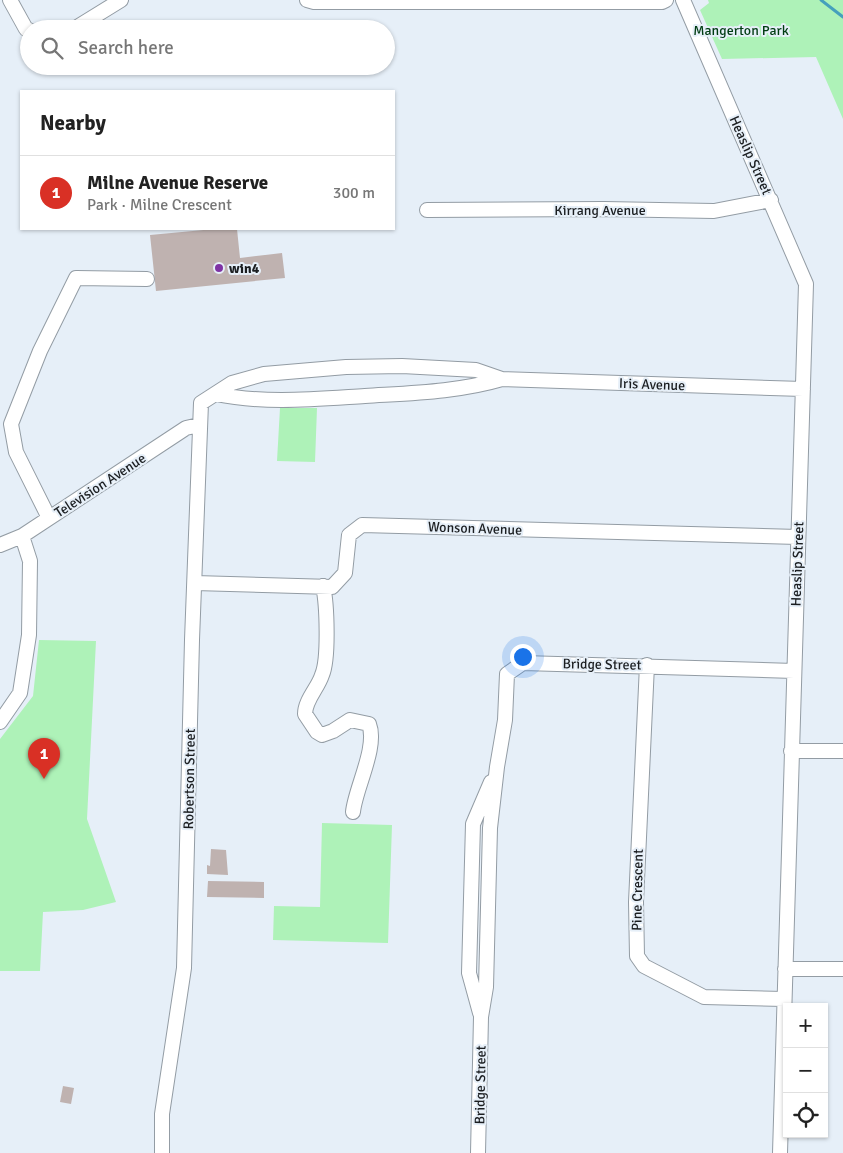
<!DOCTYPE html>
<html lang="en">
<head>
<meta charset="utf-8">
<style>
  body { margin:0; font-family:Signika,sans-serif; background:#f6f6f6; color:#222 }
  .controls { position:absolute; right:15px; bottom:15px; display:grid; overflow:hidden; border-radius:0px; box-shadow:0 1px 4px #0004 }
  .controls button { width:45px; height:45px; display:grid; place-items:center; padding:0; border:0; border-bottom:1px solid #e0e0e0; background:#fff; color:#222; font:25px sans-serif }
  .you { position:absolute; left:522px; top:656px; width:18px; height:18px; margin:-12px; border:4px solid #fff; border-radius:50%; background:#1a73e8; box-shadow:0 0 0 8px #1a73e833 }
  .badge { display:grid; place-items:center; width:32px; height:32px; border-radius:50%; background:#d93025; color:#fff; font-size:16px; font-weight:700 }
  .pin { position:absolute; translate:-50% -41px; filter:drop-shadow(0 1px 2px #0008) }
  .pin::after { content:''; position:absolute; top:26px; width:18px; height:15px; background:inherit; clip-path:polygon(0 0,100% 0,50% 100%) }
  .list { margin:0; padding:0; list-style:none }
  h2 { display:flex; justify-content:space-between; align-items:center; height:65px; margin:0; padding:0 20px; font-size:21px }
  h2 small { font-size:16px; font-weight:400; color:#767676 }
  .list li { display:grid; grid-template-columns:32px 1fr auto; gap:15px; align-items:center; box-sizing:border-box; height:75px; padding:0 20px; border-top:1px solid #e0e0e0 }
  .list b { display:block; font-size:19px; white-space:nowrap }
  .list p { margin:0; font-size:16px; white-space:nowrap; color:#767676 }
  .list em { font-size:16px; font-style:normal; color:#767676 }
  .icon { flex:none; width:28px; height:28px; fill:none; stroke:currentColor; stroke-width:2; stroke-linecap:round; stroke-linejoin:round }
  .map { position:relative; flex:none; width:843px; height:1153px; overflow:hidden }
  .search { position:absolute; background:#fff; box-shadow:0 1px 4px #0004; left:20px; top:20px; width:375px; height:55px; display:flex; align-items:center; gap:12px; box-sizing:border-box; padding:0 18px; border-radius:28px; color:#767676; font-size:19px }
  .panel { position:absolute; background:#fff; box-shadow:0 1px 4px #0004; left:20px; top:90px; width:375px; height:140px; border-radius:0px }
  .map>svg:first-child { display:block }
  .green { fill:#aef2b8 }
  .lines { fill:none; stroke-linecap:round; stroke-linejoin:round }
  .stream { stroke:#45a0bc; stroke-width:3 }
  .building { fill:#bfb2b0 }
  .minor-casing { stroke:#939ca4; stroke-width:16 }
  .minor { stroke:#fff; stroke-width:14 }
  .poi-dot { fill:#7f33a4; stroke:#e6eff8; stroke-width:2 }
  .labels { text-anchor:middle; stroke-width:4; stroke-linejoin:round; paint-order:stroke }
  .park-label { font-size:14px; fill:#003c12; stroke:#e6eff8 }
  .street-label { font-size:14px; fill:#1b1e21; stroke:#e6eff8 }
  .poi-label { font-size:14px; font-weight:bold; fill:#1b1e21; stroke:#e6eff8; text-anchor:start }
</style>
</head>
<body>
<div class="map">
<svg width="843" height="1153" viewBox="0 0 843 1153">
  <rect width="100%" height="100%" fill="#e6eff8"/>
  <path class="green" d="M 708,0 L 843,0 L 843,119 L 816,57 L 722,59 L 700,10 L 709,3 Z
    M 280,408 L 317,408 L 315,462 L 277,461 Z
    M 39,640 L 96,641 L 87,819 L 116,902 L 83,910 L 43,912 L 40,971 L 0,971 L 0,739 L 33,696 Z
    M 322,823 L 392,825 L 388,943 L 273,940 L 274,906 L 320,907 Z"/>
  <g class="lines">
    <path class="stream" d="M 821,0 L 843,17"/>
  </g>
  <path class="building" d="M 214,229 L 237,229 L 240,258 L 282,253 L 285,278 L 156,291 L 150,235 Z
    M 211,849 L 226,850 L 228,875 L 207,874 L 207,865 L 210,866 Z
    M 208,881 L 264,882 L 264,898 L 207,897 Z
    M 63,1086 L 74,1088 L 71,1104 L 60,1102 Z"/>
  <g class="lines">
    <g class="minor-casing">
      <path id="minor" d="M 10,0 L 26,29 L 29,30
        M 307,0 L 314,2 L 662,2 L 666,0
        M 683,0 L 806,284 L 780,1153
        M 74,29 L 121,0
        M 427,210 L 604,209 L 714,211 L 771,200
        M 216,394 C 264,404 316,399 365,396 C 411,393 458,392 502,379
        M 49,518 L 16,452 L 11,424 L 40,351 L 76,278 L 147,279
        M 0,545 L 22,536 L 186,428 L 199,425
        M 195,583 L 332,587 L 345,573 L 349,535 L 362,525 L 798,537
        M 323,586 C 327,604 329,659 322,675 C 318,688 305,700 305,714 L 317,732 L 322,735 L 333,731 L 350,720 L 369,724 C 378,747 355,789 353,812
        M 647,665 L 636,902 L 637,956 L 644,966 L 704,997 L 784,999
        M 0,722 L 20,693 L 29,635 L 30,561 L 22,536
        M 791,751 L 843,751
        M 785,969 L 843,969
        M 480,1013 L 469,973 L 473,824 L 491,782
        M 162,1153 L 162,1114 L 184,968 L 192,640 L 201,403 L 232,383 L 264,374 L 346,367 L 402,366 L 476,370 L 502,379 L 803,389
        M 478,1153 L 481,1017 L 486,987 L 490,828 L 497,767 L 505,720 L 507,674 L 523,663 L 794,671"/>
    </g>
    <use href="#minor" class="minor"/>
  </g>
  <circle class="poi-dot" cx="219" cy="268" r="5"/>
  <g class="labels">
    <g class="park-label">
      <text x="741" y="35">Mangerton Park</text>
    </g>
    <g class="street-label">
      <text transform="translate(751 155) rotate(66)" y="5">Heaslip Street</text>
      <text x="600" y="215">Kirrang Avenue</text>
      <text transform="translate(652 384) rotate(2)" y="5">Iris Avenue</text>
      <text transform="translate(100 485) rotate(-33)" y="5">Television Avenue</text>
      <text transform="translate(475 528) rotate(2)" y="5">Wonson Avenue</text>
      <text transform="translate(797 564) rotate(-88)" y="5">Heaslip Street</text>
      <text transform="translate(602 664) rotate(1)" y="5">Bridge Street</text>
      <text transform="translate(189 779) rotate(-89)" y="5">Robertson Street</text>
      <text transform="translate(637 890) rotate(-89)" y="5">Pine Crescent</text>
      <text transform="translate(480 1085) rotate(-89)" y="5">Bridge Street</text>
    </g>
    <g class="poi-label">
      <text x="229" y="273">win4</text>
    </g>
  </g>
</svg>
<div class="controls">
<button>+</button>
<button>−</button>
<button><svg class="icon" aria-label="locate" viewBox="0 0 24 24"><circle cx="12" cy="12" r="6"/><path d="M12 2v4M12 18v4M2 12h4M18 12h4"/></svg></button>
</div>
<div class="you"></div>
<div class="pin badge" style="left:44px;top:779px">1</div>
<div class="search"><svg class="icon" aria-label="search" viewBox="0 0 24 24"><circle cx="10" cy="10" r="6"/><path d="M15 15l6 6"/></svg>Search here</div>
<section class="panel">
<h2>Nearby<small></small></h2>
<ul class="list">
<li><span class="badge">1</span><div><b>Milne Avenue Reserve</b><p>Park · Milne Crescent</p></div><em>300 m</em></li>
</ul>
</section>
</div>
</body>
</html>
